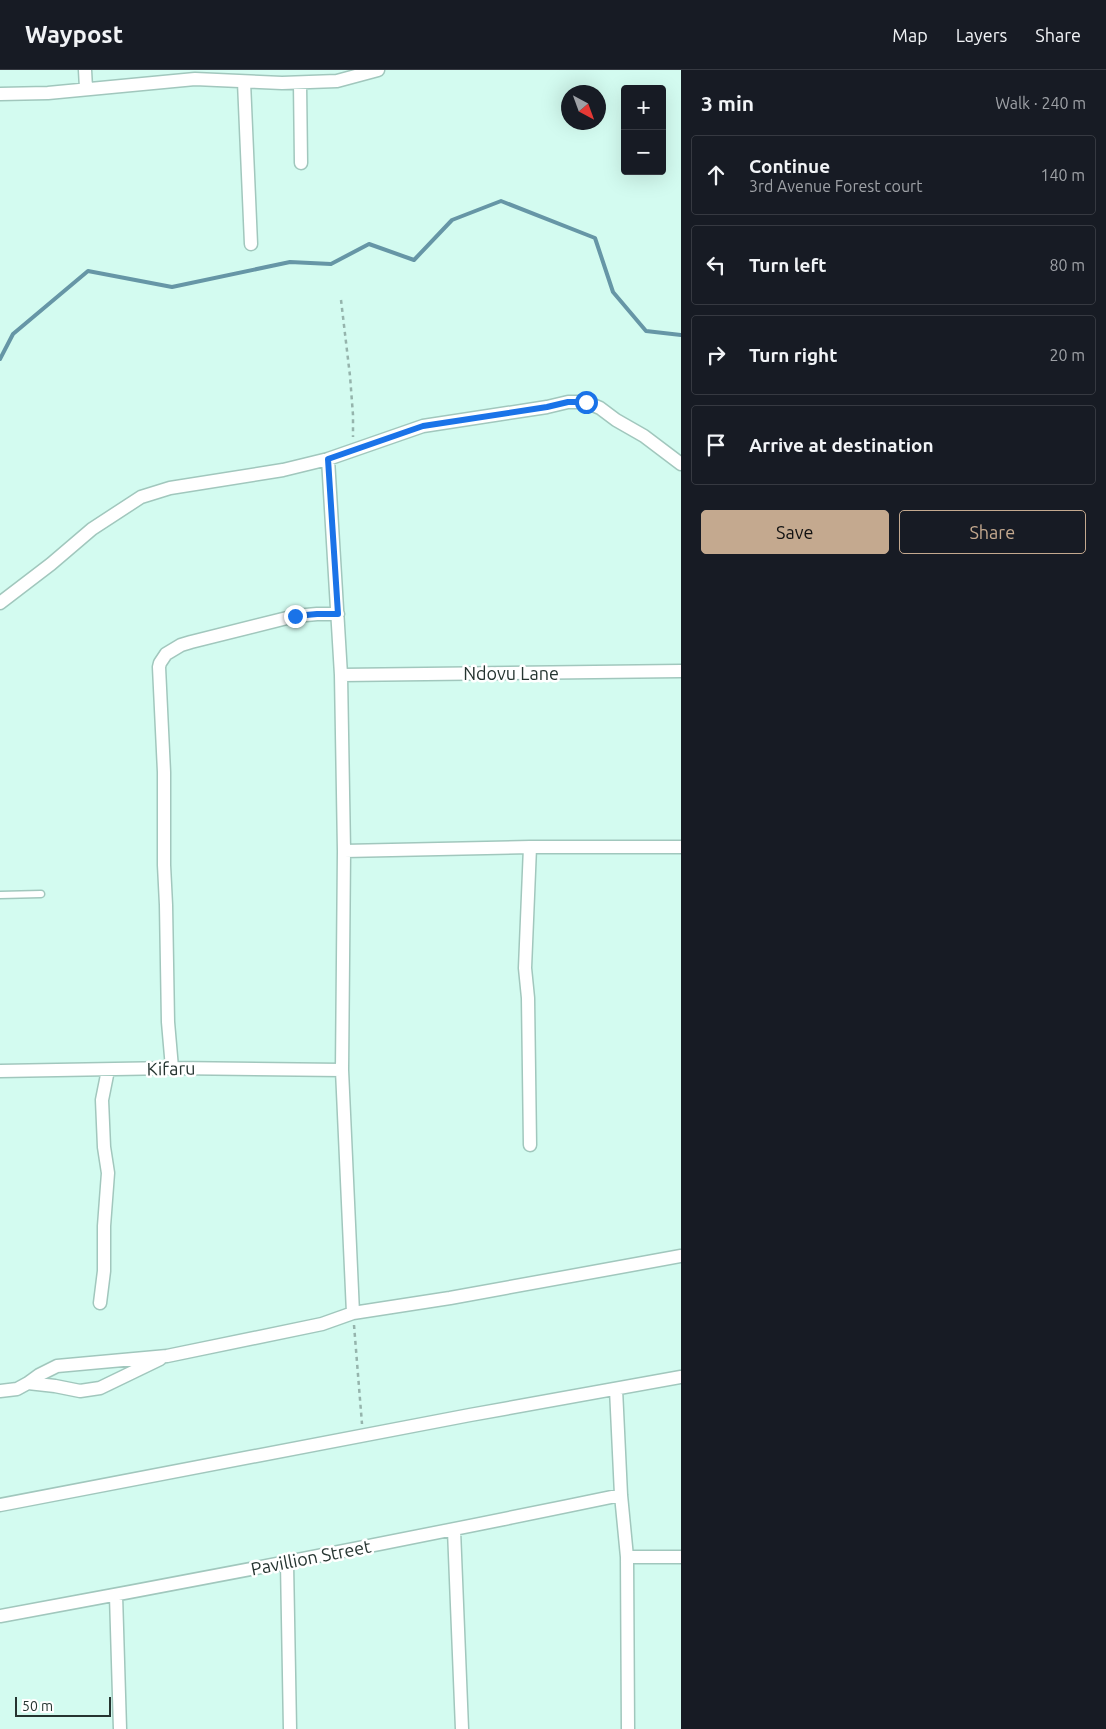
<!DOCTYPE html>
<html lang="en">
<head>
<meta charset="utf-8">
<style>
  body { margin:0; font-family:Ubuntu,sans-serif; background:#242831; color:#f1f3f6 }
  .controls { position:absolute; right:15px; top:15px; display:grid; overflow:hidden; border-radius:5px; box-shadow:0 5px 20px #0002 }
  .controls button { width:45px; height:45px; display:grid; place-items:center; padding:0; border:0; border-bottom:1px solid #363941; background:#171b24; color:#f1f3f6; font:25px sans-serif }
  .compass { position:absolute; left:561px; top:15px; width:45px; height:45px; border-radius:50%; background:#171b24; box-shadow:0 5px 20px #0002; rotate:139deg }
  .scale { position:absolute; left:15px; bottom:12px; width:96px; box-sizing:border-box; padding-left:5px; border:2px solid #253430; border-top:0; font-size:14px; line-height:18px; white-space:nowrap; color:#253430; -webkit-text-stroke:4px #fff; paint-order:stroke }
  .stop { position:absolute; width:15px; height:15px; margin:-11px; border:4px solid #1a73e8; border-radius:50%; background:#fff }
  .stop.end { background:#1a73e8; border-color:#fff; box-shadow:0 1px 5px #0008 }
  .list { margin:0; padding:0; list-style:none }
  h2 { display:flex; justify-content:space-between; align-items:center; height:65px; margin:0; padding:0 20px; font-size:21px }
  h2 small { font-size:16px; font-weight:400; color:#9ea1a6 }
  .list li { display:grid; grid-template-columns:32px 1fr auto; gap:15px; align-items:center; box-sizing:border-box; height:80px; margin:0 10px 10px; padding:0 10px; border:1px solid #363941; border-radius:5px }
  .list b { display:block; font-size:19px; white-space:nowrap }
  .list p { margin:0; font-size:16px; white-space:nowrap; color:#9ea1a6 }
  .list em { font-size:16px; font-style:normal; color:#9ea1a6 }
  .actions { display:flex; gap:10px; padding:15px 20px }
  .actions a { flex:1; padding:11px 0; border:1px solid #c4a98f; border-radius:5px; text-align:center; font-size:18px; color:#c4a98f }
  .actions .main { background:#c4a98f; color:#111 }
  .icon { flex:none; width:28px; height:28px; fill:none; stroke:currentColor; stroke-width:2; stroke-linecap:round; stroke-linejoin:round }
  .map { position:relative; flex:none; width:681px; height:1659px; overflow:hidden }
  header { display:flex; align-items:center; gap:30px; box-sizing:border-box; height:70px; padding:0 25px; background:#171b24; border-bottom:1px solid #363941 }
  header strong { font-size:24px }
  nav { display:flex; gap:28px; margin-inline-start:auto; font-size:18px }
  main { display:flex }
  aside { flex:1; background:#171b24 }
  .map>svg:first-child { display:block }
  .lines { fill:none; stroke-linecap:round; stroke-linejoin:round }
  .stream { stroke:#6696a6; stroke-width:4 }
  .lane-casing { stroke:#a1c7bd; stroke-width:9 }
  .street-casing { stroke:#a1c7bd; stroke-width:15 }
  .path { stroke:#95b4ac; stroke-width:2.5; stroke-dasharray:4 4; stroke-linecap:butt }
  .lane { stroke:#fff; stroke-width:6 }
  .street { stroke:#fff; stroke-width:12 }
  .route { stroke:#1a73e8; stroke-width:6 }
  .labels { text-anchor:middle; stroke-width:5; stroke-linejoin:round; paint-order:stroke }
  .street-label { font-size:18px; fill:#253430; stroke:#fff }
</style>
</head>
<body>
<header>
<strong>Waypost</strong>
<nav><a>Map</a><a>Layers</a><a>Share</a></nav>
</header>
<main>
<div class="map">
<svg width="681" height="1659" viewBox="0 0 681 1659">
  <rect width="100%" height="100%" fill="#d3fbf0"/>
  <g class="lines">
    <path class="stream" d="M 0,289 L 13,264 L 88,201 L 172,217 L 290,192 L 331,194 L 369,174 L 414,190 L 452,150 L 501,131 L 595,168 L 613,222 L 646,261 L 681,265"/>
    <g class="lane-casing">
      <path id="lane" d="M 0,825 L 41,824"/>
    </g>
    <g class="street-casing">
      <path id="street" d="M 85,0 L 86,18
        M 244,12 L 251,174
        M 300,13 L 301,93
        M 0,24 L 48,23 L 195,9 L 282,13 L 337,11 L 378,0
        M 328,389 L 341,605 L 344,781 L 342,1000 L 353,1243
        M 0,533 L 51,494 L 92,459 L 141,427 L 170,418 L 283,400 L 328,389 L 423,356 L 547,337 L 568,332 L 586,332 L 600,338 L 616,350 L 644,366 L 681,394
        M 341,605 L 681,601
        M 344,781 L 530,777 L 681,777
        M 172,998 L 168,952 L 166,835 L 164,795 L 164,702 L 159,597 L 160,593 L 166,584 L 181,575 L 191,572 L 295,546 L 317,544 L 338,544
        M 0,1001 L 172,998 L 342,1000
        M 530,1075 L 528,928 L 525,898 L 530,777
        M 100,1233 L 104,1201 L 104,1156 L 108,1103 L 104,1077 L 102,1030 L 108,1000
        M 28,1313 L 55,1316 L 80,1321 L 100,1318 L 160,1289
        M 616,1319 L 621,1425 L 627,1487 L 628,1659
        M 0,1321 L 17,1319 L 28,1313 L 39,1305 L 57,1296 L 167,1286 L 322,1254 L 353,1243 L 450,1228 L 681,1186
        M 0,1435 L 470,1345 L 681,1307
        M 454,1460 L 462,1659
        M 627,1487 L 681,1487
        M 287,1493 L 290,1659
        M 116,1525 L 120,1659
        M 0,1546 C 208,1508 414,1468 621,1425"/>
    </g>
    <path class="path" d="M 341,230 L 350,306 L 353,345 L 353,367
      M 354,1255 L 362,1354"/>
    <use href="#lane" class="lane"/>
    <use href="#street" class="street"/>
  </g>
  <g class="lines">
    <path class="route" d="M 295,546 L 317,544 L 338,544 L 328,389 L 423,356 L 547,337 L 568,332 L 586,332"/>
  </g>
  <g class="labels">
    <g class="street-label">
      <text x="511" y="610">Ndovu Lane</text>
      <text transform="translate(171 999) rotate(-1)" y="6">Kifaru</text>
      <text transform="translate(311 1488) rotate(-11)" y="6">Pavillion Street</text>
    </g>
  </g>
</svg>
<div class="controls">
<button>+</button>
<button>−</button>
</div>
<svg class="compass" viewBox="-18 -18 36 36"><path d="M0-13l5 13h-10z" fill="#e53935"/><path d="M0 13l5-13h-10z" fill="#9ea1a6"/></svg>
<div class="scale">50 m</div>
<div class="stop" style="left:586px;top:332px"></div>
<div class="stop end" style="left:295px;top:546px"></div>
</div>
<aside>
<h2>3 min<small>Walk · 240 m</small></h2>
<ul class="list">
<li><svg class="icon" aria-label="ahead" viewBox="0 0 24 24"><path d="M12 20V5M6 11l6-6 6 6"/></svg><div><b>Continue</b><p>3rd Avenue Forest court</p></div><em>140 m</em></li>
<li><svg class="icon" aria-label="left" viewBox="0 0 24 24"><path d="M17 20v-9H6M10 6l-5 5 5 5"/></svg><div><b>Turn left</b></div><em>80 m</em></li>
<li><svg class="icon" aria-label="right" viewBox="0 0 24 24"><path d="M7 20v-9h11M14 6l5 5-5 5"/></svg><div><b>Turn right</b></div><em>20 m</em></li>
<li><svg class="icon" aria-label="arrive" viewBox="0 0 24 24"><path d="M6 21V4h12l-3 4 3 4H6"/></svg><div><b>Arrive at destination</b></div></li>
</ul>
<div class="actions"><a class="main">Save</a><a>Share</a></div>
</aside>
</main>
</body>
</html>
